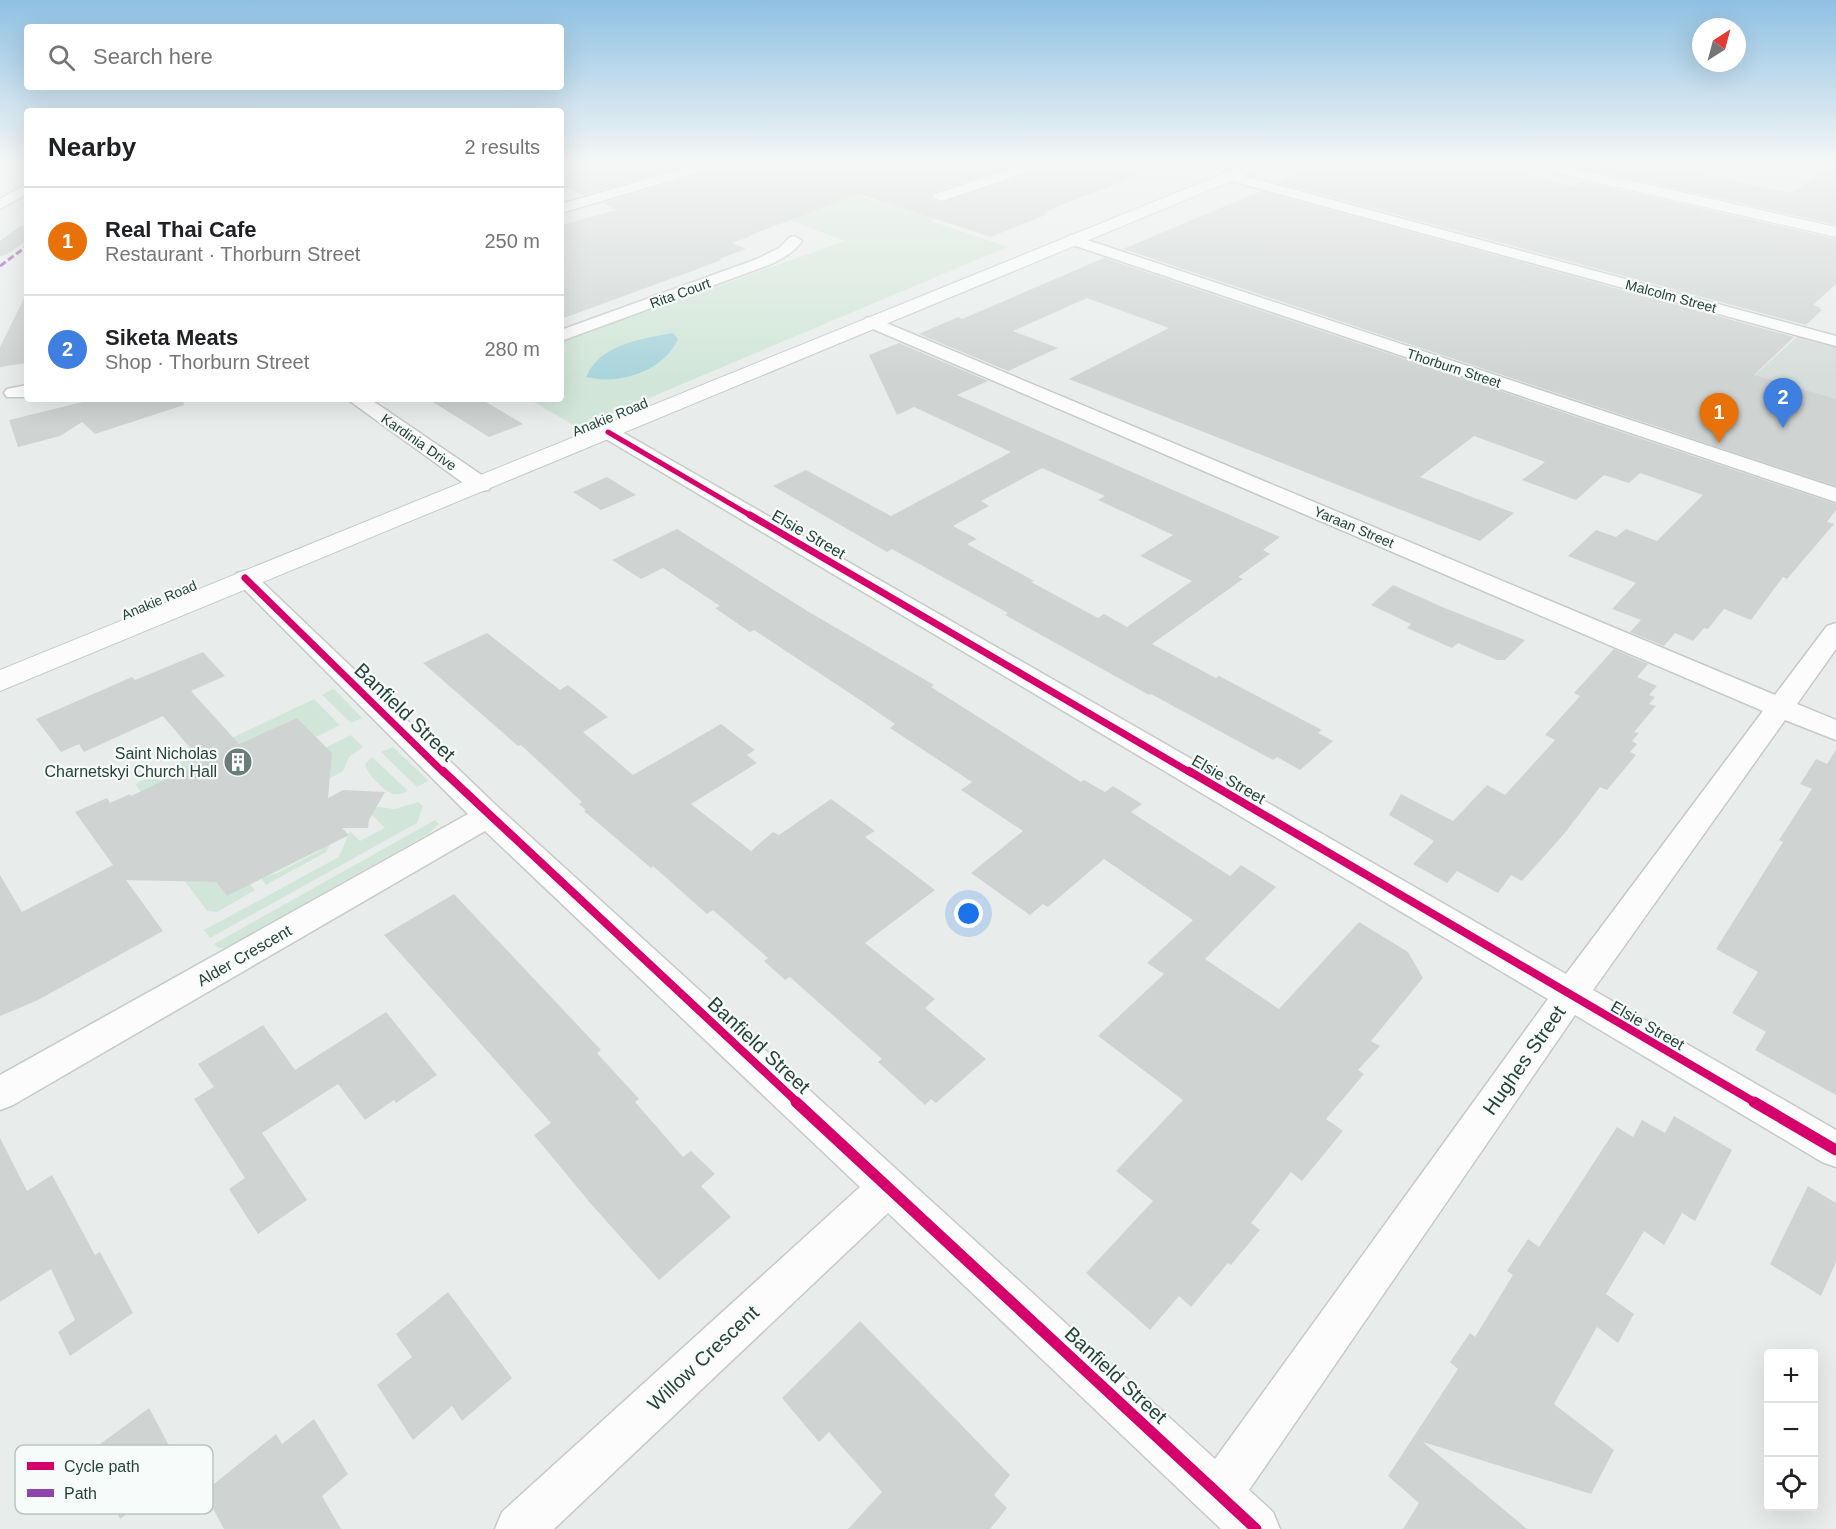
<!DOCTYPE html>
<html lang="en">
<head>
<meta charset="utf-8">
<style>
  body { margin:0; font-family:Arial,sans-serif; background:#f6f6f6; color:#202124 }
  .controls { position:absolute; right:18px; bottom:18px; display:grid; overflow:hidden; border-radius:6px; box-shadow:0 6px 24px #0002 }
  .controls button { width:54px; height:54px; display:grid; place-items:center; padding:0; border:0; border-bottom:2px solid #e0e0e0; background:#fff; color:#202124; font:30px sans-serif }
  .compass { position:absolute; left:1692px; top:18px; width:54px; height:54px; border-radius:50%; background:#fff; box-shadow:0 6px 24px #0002; rotate:36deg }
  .you { position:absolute; left:969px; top:914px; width:21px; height:21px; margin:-15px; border:4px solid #fff; border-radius:50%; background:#1a73e8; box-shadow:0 0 0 9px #1a73e833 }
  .badge { display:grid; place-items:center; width:39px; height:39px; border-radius:50%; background:#697e78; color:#fff; font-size:20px; font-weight:700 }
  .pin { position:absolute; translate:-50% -50px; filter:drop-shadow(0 2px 3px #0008) }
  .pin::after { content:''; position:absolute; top:32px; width:21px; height:18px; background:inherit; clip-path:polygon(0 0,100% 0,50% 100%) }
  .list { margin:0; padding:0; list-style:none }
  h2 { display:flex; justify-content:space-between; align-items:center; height:78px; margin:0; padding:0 24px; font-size:26px }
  h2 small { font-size:20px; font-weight:400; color:#757577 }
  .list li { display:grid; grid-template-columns:39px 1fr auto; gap:18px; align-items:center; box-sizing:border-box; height:108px; padding:0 24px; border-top:2px solid #e0e0e0 }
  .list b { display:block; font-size:22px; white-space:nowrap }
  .list p { margin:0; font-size:20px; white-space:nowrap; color:#757577 }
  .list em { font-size:20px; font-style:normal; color:#757577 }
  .icon { flex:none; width:33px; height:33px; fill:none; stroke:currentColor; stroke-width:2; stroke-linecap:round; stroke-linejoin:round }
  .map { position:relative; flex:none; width:1836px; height:1529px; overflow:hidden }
  .search { position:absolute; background:#fff; box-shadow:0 6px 24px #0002; left:24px; top:24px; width:540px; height:66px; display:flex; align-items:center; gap:15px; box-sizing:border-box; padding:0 21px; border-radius:6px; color:#757577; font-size:22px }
  .panel { position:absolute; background:#fff; box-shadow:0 6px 24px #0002; left:24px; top:108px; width:540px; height:294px; border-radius:6px }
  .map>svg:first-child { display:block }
  .built { fill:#d6dedb }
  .green { fill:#d1e6d8 }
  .water { fill:#a9d4db }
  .building { fill:#cfd4d2; fill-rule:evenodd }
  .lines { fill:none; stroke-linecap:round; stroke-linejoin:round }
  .minor-casing { stroke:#c5cac8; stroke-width:3 }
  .secondary-casing { stroke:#c3cbc8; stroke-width:2 }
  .trunk-casing { stroke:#c3ccc9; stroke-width:2 }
  .minor { fill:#fcfcfc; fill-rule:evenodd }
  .secondary { fill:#fcfcfc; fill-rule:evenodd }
  .trunk { fill:#c6cecc; fill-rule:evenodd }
  .quiet { stroke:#8e44ad; stroke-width:3; stroke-dasharray:7 3; stroke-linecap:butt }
  .cycleway-far3-casing { stroke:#f7fbf9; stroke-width:8 }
  .cycleway-far2-casing { stroke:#f7fbf9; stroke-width:10 }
  .cycleway-far1-casing { stroke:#f7fbf9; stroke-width:12 }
  .cycleway-casing { stroke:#f7fbf9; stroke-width:15 }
  .cycleway-far3 { stroke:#d6006c; stroke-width:5 }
  .cycleway-far2 { stroke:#d6006c; stroke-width:7 }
  .cycleway-far1 { stroke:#d6006c; stroke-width:8 }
  .cycleway { stroke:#d6006c; stroke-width:11 }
  .labels { text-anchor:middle; stroke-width:4.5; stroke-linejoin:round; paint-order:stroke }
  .far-street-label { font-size:14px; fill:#24423a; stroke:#f7fbf9 }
  .street-label { font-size:16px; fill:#24423a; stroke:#f7fbf9 }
  .poi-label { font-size:16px; fill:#24423a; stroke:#f7fbf9; text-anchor:end }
  .near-street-label { font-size:20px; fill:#24423a; stroke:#f7fbf9 }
  .key { fill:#f7fbf9; stroke:#b8c4c0; stroke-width:1.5 }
  .key-label { font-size:16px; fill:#24423a }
</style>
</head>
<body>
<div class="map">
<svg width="1836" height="1529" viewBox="0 0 1836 1529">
  <rect width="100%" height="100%" fill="#e8edeb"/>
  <path class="built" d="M 1799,335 L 1836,345 L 1836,489 L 1684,439 Z"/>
  <path class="green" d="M 820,183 L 874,201 L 887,198 L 946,214 L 931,221 L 1007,247 L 578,428 L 529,399 L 561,399 L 561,342 L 845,241 L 749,205 Z
    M 332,689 L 335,690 L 362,718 L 351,723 L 322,695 Z
    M 314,699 L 340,725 L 316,737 L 297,718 L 171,777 L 144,796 L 135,784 Z
    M 351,735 L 363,747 L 349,757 L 343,771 L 323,782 L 145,838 Z
    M 393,747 L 428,780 L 428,781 L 417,787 L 381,752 Z
    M 372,757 L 408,791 C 403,793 398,795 393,794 C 384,791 366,773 365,764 Z
    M 418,802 L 423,806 L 417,823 L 210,938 L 204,930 L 339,857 L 350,831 L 360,841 L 385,828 L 369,812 L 378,807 L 395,809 Z
    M 335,819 L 343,820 L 326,852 L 266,885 L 261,878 L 277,873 L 321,850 Z
    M 435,820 L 439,824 L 428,834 L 226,948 L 218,948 L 214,944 Z
    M 163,851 L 190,872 L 198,882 L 216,882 L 227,896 L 250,884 L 255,890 L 217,912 L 207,911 Z"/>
  <path class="water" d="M 673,333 L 678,339 C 663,372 619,385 586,377 C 600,344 641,339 673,333 Z"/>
  <path class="building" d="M 561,164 L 692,164 L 584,195 L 561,185 Z
    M 721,164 L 1019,164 L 934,192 L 931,198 L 940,203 L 1043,169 L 1046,164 L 1092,164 L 1134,175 L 1119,181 L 1122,182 L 1064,204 L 1044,213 L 1048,214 L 991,237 L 859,194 L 748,236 L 751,236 L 732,243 L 746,249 L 719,259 L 722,260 L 561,319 L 561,225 L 617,210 L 603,203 L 718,169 Z
    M 1326,164 L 1478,164 L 1573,186 L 1581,181 L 1836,239 L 1836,284 L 1813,305 L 1821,308 L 1819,309 L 1822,310 L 1806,325 L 1279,183 Z
    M 1612,164 L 1630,164 L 1654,169 L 1661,165 L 1791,193 L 1836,164 L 1836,225 L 1599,171 Z
    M 1261,191 L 1794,337 L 1754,375 L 1836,399 L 1836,486 L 1123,249 Z
    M 1104,258 L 1836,504 L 1836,510 L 1827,522 L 1834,524 L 1787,579 L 1783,577 L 1751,620 L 1724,609 L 1708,629 L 1704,628 L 1693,641 L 1675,633 L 1664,646 L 1630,632 L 1641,620 L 1612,609 L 1636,583 L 1568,556 L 1596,530 L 1616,537 L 1626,529 L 1657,541 L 1703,495 L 1640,473 L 1629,483 L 1604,475 L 1576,500 L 1522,480 L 1545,462 L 1474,436 L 1420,477 L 1514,513 L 1480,541 L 1069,379 L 1169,328 L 1087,298 L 1013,331 L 1058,348 L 1008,371 L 919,334 L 958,317 L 962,319 Z
    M 27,292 L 27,363 L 0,367 L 0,347 Z
    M 899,343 L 988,381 L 957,395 L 1280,537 L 1263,550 L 1270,554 L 1238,577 L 1243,579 L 1152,644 L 1216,678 L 1219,676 L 1322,730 L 1318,733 L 1333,741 L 1300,770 L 1277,757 L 1273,760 L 1151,694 L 1149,695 L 1005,615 L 1008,613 L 892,549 L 887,552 L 773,486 L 806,470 L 891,516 L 1011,452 L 914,407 L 897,415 L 869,355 ZM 1042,468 L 1105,496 L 1098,500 L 1173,535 L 1140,556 L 1192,581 L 1127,627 L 1104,614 L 1098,618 L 1031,582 L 1034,581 L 967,544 L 977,539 L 953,526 L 989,506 L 981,501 Z
    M 95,399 L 183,399 L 184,405 L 95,434 L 82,422 L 60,436 L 18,447 L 9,420 Z
    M 428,399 L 481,399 L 523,424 L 489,437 Z
    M 607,477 L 636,495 L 601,510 L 573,492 Z
    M 677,529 L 809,612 L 934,685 L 931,687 L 1081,782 L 1084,780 L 1105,792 L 1113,786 L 1142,804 L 1131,812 L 1230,876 L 1241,865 L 1276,887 L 1205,959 L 1279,1009 L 1359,922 L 1408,952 L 1423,978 L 1371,1041 L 1380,1046 L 1358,1070 L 1364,1074 L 1326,1119 L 1343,1131 L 1302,1181 L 1291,1172 L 1251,1223 L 1260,1230 L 1231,1265 L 1228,1263 L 1191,1307 L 1179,1296 L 1150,1330 L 1086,1273 L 1153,1201 L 1116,1171 L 1183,1100 L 1098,1036 L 1164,974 L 1147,963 L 1193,920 L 1104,859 L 1048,907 L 1043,904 L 1030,915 L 971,873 L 1023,831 L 961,790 L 972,782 L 890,728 L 895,724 L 863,702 L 754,630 L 750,632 L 715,608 L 720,606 L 663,568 L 641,579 L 612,560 Z
    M 1393,585 L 1440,606 L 1525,640 L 1505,660 L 1497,660 L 1458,643 L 1452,648 L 1407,628 L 1411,624 L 1371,605 Z
    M 487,633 L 560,690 L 568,685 L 608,717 L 583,732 L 633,775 L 721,724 L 755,750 L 747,755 L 757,763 L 691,804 L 751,851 L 773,832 L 779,835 L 831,799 L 875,831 L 865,837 L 935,890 L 865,943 L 935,999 L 925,1008 L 986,1059 L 936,1103 L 931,1099 L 925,1105 L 878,1062 L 882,1059 L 790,977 L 785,980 L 764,961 L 768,958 L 713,910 L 707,914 L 653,866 L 651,868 L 584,811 L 586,810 L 579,804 L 582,802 L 521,745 L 518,746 L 423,663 Z
    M 1614,649 L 1648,664 L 1637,677 L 1657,686 L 1649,695 L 1655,697 L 1649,704 L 1656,706 L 1634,732 L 1639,733 L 1632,741 L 1637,744 L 1630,752 L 1636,755 L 1607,790 L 1600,787 L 1564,834 L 1522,881 L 1511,875 L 1498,893 L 1457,871 L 1447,883 L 1413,864 L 1434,841 L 1389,815 L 1401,794 L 1453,821 L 1487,785 L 1505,795 L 1555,740 L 1545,735 L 1580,696 L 1574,693 Z
    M 203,652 L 225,676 L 191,691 L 239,744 L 297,718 L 332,753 L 328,798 L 343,790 L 385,792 L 369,820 L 368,828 L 342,828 L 349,835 L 227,896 L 216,882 L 126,880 L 163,931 L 38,1000 L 0,1016 L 0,875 L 22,912 L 113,865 L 75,812 L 107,798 L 110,803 L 130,794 L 131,796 L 202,762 L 163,716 L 84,752 L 79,744 L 61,752 L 36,719 L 132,677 L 135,680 Z
    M 1836,750 L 1836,1095 L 1755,1050 L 1766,1032 L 1732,1013 L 1758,972 L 1716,949 L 1783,842 L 1779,840 L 1812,789 L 1800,784 L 1816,759 L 1827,764 Z
    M 454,894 L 601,1050 L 597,1053 L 639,1099 L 635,1102 L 683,1157 L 691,1151 L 715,1174 L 701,1186 L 731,1217 L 659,1280 L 591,1204 L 534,1135 L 551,1123 L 384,935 Z
    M 386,1012 L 437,1075 L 396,1103 L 394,1100 L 365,1120 L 338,1084 L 262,1133 L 307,1200 L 258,1234 L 229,1189 L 245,1178 L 194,1099 L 214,1087 L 198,1064 L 263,1025 L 295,1070 Z
    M 1674,1116 L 1732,1150 L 1695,1221 L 1682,1213 L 1664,1245 L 1644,1231 L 1606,1294 L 1634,1314 L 1618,1343 L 1597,1327 L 1554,1404 L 1614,1450 L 1591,1494 L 1423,1442 L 1527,1529 L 1403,1529 L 1419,1503 L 1388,1476 L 1458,1369 L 1450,1362 L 1470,1333 L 1475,1337 L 1513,1275 L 1507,1271 L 1528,1239 L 1539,1247 L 1617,1127 L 1633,1137 L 1642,1120 L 1665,1133 Z
    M 0,1138 L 27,1191 L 52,1175 L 95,1255 L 100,1252 L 133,1313 L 70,1356 L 58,1332 L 75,1320 L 51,1269 L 0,1302 Z
    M 1808,1186 L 1836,1203 L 1836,1262 L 1821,1296 L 1770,1264 Z
    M 448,1292 L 512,1378 L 462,1421 L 452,1406 L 413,1440 L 377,1385 L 412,1357 L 396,1334 Z
    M 860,1321 L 1010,1475 L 994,1495 L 1007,1508 L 990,1529 L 848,1529 L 882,1492 L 829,1432 L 819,1442 L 782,1398 Z
    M 149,1408 L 182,1470 L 120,1519 L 88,1453 Z
    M 314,1419 L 348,1474 L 322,1496 L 341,1529 L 224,1529 L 204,1492 L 276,1434 L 282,1444 Z"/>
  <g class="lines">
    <g class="minor-casing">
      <path id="minor" d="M 699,164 L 719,164 L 717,167 L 561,213 L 561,204 Z
        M 1025,164 L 1044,164 L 1042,167 L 945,200 L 940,201 L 933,197 L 935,194 Z
        M 1229,172 L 1836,336 L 1836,346 L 1224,179 L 1222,176 L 1224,173 Z
        M 27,184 L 27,194 L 0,209 L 0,199 Z
        M 1072,235 L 1836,488 L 1836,502 L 1067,243 L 1064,240 L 1067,237 Z
        M 794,236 L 802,241 C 793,253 782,259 769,265 L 561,341 L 561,330 L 757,259 L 779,248 L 789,238 Z
        M 872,317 L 1775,695 L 1827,626 L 1836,623 L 1836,649 L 1797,704 L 1836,720 L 1836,740 L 1785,720 L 1593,990 L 1836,1130 L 1836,1167 L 1822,1162 L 1575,1015 L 1249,1490 L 1273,1512 L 1280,1529 L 1221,1529 L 888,1213 L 554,1529 L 495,1529 L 502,1512 L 860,1187 L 485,831 L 13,1105 L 0,1110 L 0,1075 L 468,814 L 233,578 L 237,573 L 245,571 L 253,573 L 499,808 L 1215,1459 L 1548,999 L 601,436 L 598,432 L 601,428 L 615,428 L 1566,974 L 1763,711 L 866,326 L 863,322 L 866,318 Z
        M 27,385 L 27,397 L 7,397 L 4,393 L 7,389 Z
        M 347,399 L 370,399 L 489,480 L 492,485 L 489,490 L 481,491 L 473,490 Z"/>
    </g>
    <g class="secondary-casing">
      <path id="secondary" d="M 1247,164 L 1268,164 L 1265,167 L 0,691 L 0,670 Z
        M 1530,164 L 1557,164 L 1836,227 L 1836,237 L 1538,169 Z"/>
    </g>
    <g class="trunk-casing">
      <path id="trunk" d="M 27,226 L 27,239 L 6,254 L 0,255 L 0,242 L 21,227 Z"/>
    </g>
    <use href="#minor" class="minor"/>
    <use href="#secondary" class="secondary"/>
    <use href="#trunk" class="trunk"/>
    <path class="quiet" d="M 0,266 L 27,246"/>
    <g class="cycleway-far3-casing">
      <path id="cycleway-far3" d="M 608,432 L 753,517"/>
    </g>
    <g class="cycleway-far2-casing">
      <path id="cycleway-far2" d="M 750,515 L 1191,773
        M 245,578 L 444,773"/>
    </g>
    <g class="cycleway-far1-casing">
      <path id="cycleway-far1" d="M 443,771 L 798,1103
        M 1189,771 L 1756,1103"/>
    </g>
    <g class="cycleway-casing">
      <path id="cycleway" d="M 796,1102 L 1256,1529
        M 1754,1102 L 1836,1150"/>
    </g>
    <use href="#cycleway-far3" class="cycleway-far3"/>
    <use href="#cycleway-far2" class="cycleway-far2"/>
    <use href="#cycleway-far1" class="cycleway-far1"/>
    <use href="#cycleway" class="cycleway"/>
  </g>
  <linearGradient id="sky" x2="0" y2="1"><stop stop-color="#8fc1e3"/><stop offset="0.43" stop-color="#f5f7f6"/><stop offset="1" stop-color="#f5f7f6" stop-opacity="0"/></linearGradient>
  <rect width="1836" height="378" fill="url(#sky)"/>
  <defs>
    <g id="building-disc" transform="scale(1.5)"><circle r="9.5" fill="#697e78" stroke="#f7fbf9"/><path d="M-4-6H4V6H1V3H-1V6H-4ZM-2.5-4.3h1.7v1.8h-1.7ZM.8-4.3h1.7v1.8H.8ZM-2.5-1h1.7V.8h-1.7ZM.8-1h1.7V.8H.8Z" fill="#fff"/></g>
  </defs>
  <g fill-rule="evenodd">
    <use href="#building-disc" x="238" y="762"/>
  </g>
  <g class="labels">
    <g class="far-street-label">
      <text transform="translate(680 293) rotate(-20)" y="5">Rita Court</text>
      <text transform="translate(1671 296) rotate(15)" y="5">Malcolm Street</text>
      <text transform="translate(1454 368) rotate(18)" y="5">Thorburn Street</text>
      <text transform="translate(610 417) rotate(-22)" y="5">Anakie Road</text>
      <text transform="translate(419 442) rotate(35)" y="5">Kardinia Drive</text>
      <text transform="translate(1354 527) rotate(23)" y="5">Yaraan Street</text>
      <text transform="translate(159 600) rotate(-23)" y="5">Anakie Road</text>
    </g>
    <g class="street-label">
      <text transform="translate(809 534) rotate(30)" y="6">Elsie Street</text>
      <text transform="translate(1229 779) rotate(30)" y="6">Elsie Street</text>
      <text transform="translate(244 955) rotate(-30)" y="6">Alder Crescent</text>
      <text transform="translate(1648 1025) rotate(30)" y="6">Elsie Street</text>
    </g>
    <g class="poi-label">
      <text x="217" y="759">Saint Nicholas<tspan x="217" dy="18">Charnetskyi Church Hall</tspan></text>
    </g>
    <g class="near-street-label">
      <text transform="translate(405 712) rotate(44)" y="7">Banfield Street</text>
      <text transform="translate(759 1045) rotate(43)" y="7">Banfield Street</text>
      <text transform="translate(1524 1060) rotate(-55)" y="7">Hughes Street</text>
      <text transform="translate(703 1358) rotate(-43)" y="7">Willow Crescent</text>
      <text transform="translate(1116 1375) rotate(43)" y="7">Banfield Street</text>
    </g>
  </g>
  <rect x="15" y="1445" width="198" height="69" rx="9" class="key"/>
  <rect x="27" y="1462" width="27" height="8" fill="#d6006c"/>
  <rect x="27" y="1489" width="27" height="8" fill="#8e44ad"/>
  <g class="key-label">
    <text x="64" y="1472">Cycle path</text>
    <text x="64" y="1499">Path</text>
  </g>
</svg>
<div class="controls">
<button>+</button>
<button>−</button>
<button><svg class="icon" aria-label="locate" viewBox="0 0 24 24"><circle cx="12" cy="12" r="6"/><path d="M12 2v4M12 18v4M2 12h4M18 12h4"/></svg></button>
</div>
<svg class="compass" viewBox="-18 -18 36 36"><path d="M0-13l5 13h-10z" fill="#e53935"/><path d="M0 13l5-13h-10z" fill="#757577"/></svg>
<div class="you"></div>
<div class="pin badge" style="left:1719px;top:443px;background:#e8710a">1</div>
<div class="pin badge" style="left:1783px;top:428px;background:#3f7fe0">2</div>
<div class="search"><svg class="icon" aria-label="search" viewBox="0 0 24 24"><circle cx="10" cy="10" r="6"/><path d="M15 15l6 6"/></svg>Search here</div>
<section class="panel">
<h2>Nearby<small>2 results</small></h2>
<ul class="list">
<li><span class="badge" style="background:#e8710a">1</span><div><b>Real Thai Cafe</b><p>Restaurant · Thorburn Street</p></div><em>250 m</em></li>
<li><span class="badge" style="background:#3f7fe0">2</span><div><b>Siketa Meats</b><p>Shop · Thorburn Street</p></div><em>280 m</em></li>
</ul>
</section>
</div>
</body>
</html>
